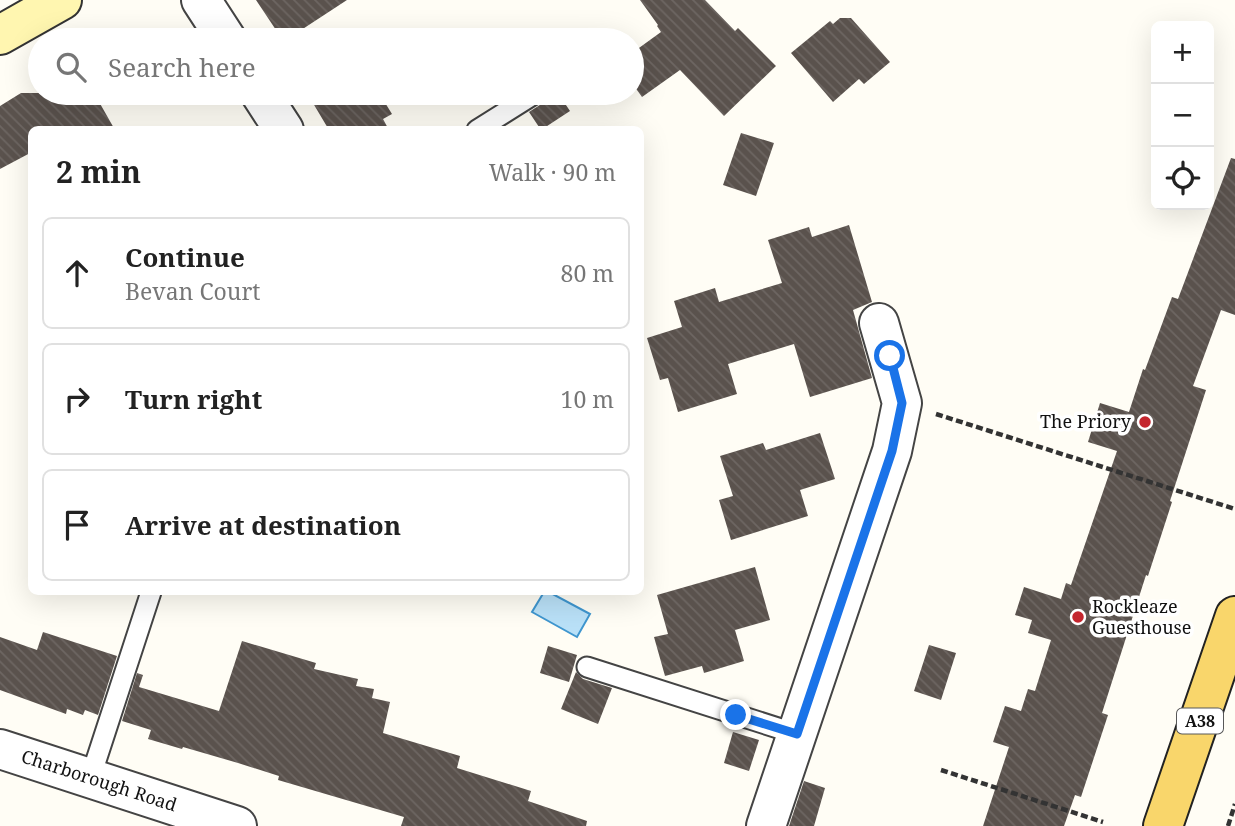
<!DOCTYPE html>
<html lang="en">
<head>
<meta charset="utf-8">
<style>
  body { margin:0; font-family:"Noto Serif",serif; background:#f2f2f2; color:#222 }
  .controls { position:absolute; right:21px; top:21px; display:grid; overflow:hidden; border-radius:10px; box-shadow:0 7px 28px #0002 }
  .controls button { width:63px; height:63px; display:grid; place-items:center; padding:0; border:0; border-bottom:2px solid #e0e0e0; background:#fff; color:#222; font:35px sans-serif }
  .stop { position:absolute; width:21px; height:21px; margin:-16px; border:5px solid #1a73e8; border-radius:50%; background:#fff }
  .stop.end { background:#1a73e8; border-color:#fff; box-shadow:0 2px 7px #0008 }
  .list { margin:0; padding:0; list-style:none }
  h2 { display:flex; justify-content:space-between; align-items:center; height:91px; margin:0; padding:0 28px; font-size:30px }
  h2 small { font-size:23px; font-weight:400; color:#767676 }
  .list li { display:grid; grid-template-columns:46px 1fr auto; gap:21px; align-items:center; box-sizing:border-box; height:112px; margin:0 14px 14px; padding:0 14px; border:2px solid #e0e0e0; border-radius:10px }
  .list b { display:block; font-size:26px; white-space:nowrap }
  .list p { margin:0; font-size:23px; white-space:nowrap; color:#767676 }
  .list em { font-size:23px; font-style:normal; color:#767676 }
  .icon { flex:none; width:38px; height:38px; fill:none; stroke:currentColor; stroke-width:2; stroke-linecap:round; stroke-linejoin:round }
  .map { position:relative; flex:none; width:1235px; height:826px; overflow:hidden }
  .search { position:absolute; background:#fff; box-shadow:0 7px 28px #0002; left:28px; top:28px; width:616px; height:77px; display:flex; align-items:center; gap:18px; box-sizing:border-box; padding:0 24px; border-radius:38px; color:#767676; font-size:26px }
  .panel { position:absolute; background:#fff; box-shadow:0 7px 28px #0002; left:28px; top:126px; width:616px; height:469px; border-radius:10px }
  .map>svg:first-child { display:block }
  .water { fill:#b9e0f7; stroke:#3f96cf; stroke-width:2 }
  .building { fill:url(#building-back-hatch) }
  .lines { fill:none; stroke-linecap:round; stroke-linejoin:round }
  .service-casing { stroke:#444; stroke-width:23 }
  .minor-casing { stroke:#444; stroke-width:42 }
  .secondary-casing { stroke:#333; stroke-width:42 }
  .primary-casing { stroke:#222; stroke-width:42 }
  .path { stroke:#333; stroke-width:4.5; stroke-dasharray:7 3.5; stroke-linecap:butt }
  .service { stroke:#fff; stroke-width:19 }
  .minor { stroke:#fff; stroke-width:38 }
  .secondary { stroke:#fff6b0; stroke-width:38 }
  .primary { stroke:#f9d66b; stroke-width:38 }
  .route { stroke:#1a73e8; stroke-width:9 }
  .poi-dot { fill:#c4262e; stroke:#fff; stroke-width:2.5 }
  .labels { text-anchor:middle; stroke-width:7; stroke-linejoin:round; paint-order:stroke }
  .shield { fill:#fff; stroke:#585858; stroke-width:2 }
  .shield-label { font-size:16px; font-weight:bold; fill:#111 }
  .poi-label { font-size:18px; fill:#111; stroke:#fff; text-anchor:end }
  .street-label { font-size:18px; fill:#111; stroke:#fff }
</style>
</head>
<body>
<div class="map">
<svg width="1235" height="826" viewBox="0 0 1235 826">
  <defs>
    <pattern id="building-back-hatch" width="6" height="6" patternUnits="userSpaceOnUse" patternTransform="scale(1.75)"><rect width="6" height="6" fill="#5a524d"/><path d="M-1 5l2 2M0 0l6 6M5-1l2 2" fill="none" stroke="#6d6662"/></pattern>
  </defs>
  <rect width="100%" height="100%" fill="#fffdf5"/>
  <path class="water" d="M 544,592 L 549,592 L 590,614 L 577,637 L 532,612 Z"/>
  <path class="building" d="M 256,0 L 347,0 L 292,36 L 278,33 Z
    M 640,0 L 705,0 L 735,31 L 738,28 L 776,66 L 724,116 L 680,70 L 642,97 L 632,83 L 632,53 L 661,32 L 657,26 L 658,25 Z
    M 840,18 L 851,18 L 890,62 L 864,84 L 859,79 L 833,102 L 791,53 L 830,21 L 833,24 Z
    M 21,93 L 94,93 L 115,130 L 32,130 L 32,152 L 0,169 L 0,106 Z
    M 307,93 L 379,93 L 392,114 L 383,119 L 389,130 L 329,130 Z
    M 548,93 L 558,93 L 570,111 L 541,130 L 529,112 L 543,103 Z
    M 741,133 L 774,143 L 756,196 L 723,185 Z
    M 1231,158 L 1235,159 L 1235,315 L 1221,310 L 1193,386 L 1206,390 L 1170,501 L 1172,502 L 1148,576 L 1146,575 L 1102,713 L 1108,715 L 1081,797 L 1075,795 L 1064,826 L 983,826 L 1009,747 L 993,742 L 1005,706 L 1021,711 L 1028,689 L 1035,691 L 1051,640 L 1028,633 L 1032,620 L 1015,615 L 1024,587 L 1061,599 L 1066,583 L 1071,585 L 1117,451 L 1088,442 L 1100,403 L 1129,412 L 1143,369 L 1145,370 L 1172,297 L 1178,299 Z
    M 849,225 L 872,302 L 853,310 L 872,378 L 810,397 L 794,344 L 728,364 L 737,394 L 678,412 L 668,378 L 660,380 L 647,338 L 682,327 L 674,301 L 715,288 L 719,302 L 782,283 L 768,240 L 809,227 L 812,237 Z
    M 820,433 L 835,479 L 800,490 L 808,516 L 731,540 L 719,500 L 733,496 L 720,456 L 763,443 L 766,450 Z
    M 755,567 L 770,620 L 735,630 L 744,661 L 704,673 L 702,666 L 665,676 L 654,637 L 668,634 L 657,595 Z
    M 43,632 L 117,656 L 98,715 L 85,710 L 83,715 L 67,709 L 66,714 L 0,690 L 0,637 L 37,650 Z
    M 242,641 L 316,663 L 314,669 L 358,679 L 356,686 L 374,689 L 372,698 L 390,702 L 383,733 L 460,756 L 457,768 L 531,791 L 528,801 L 587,821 L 586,826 L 401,826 L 404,817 L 278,780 L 279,776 L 238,763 L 183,747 L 182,749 L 148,739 L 151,730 L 122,721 L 137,673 L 143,675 L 139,687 L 219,711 Z
    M 929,645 L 956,653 L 941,700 L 914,691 Z
    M 548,646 L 577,655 L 569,682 L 540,673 Z
    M 576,672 L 583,679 L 612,688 L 598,724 L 561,709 Z
    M 733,732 L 759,740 L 749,771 L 724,763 Z
    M 804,781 L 825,788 L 814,826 L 789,826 Z"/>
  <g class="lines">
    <g class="service-casing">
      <path id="service" d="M 477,130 L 536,93
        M 587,667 L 803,736
        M 90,779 L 151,592"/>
    </g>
    <g class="minor-casing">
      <path id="minor" d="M 201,0 L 227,40
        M 260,93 L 284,130
        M 0,749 L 237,826
        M 766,826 L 892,451 L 902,403 L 879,323"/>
    </g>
    <g class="secondary-casing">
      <path id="secondary" d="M 0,35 L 62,0"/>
    </g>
    <g class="primary-casing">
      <path id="primary" d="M 1163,826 L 1235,616"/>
    </g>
    <path class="path" d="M 936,414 L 1235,509
      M 941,770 L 1103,822
      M 1228,826 L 1235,804"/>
    <use href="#service" class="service"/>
    <use href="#minor" class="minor"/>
    <use href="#secondary" class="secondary"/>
    <use href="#primary" class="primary"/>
  </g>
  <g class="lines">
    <path class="route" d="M 736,715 L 797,734 L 892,451 L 902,403 L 890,356"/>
  </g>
  <g class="poi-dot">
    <circle cx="1145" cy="422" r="7"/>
    <circle cx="1078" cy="617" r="7"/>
  </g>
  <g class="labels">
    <rect class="shield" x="1177" y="708.5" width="46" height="25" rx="5"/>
    <g class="shield-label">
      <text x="1200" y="727">A38</text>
    </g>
    <g class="poi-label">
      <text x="1131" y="428">The Priory</text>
      <text x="1092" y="613" text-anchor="start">Rockleaze<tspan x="1092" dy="21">Guesthouse</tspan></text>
    </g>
    <g class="street-label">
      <text transform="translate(99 781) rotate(18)" y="6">Charborough Road</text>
    </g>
  </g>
</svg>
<div class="controls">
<button>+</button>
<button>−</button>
<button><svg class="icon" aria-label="locate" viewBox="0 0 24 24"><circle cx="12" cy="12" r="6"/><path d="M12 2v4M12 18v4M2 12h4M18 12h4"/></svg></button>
</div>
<div class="stop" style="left:890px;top:356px"></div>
<div class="stop end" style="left:736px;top:715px"></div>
<div class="search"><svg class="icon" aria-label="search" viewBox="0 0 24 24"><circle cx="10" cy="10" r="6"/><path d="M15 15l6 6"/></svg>Search here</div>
<section class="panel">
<h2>2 min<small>Walk · 90 m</small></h2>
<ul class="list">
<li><svg class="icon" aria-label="ahead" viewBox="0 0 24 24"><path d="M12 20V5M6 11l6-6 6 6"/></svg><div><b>Continue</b><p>Bevan Court</p></div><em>80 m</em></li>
<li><svg class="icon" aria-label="right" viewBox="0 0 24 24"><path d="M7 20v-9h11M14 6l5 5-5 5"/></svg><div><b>Turn right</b></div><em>10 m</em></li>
<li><svg class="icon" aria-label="arrive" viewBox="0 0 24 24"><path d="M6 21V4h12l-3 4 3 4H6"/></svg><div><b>Arrive at destination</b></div></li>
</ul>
</section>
</div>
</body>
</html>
